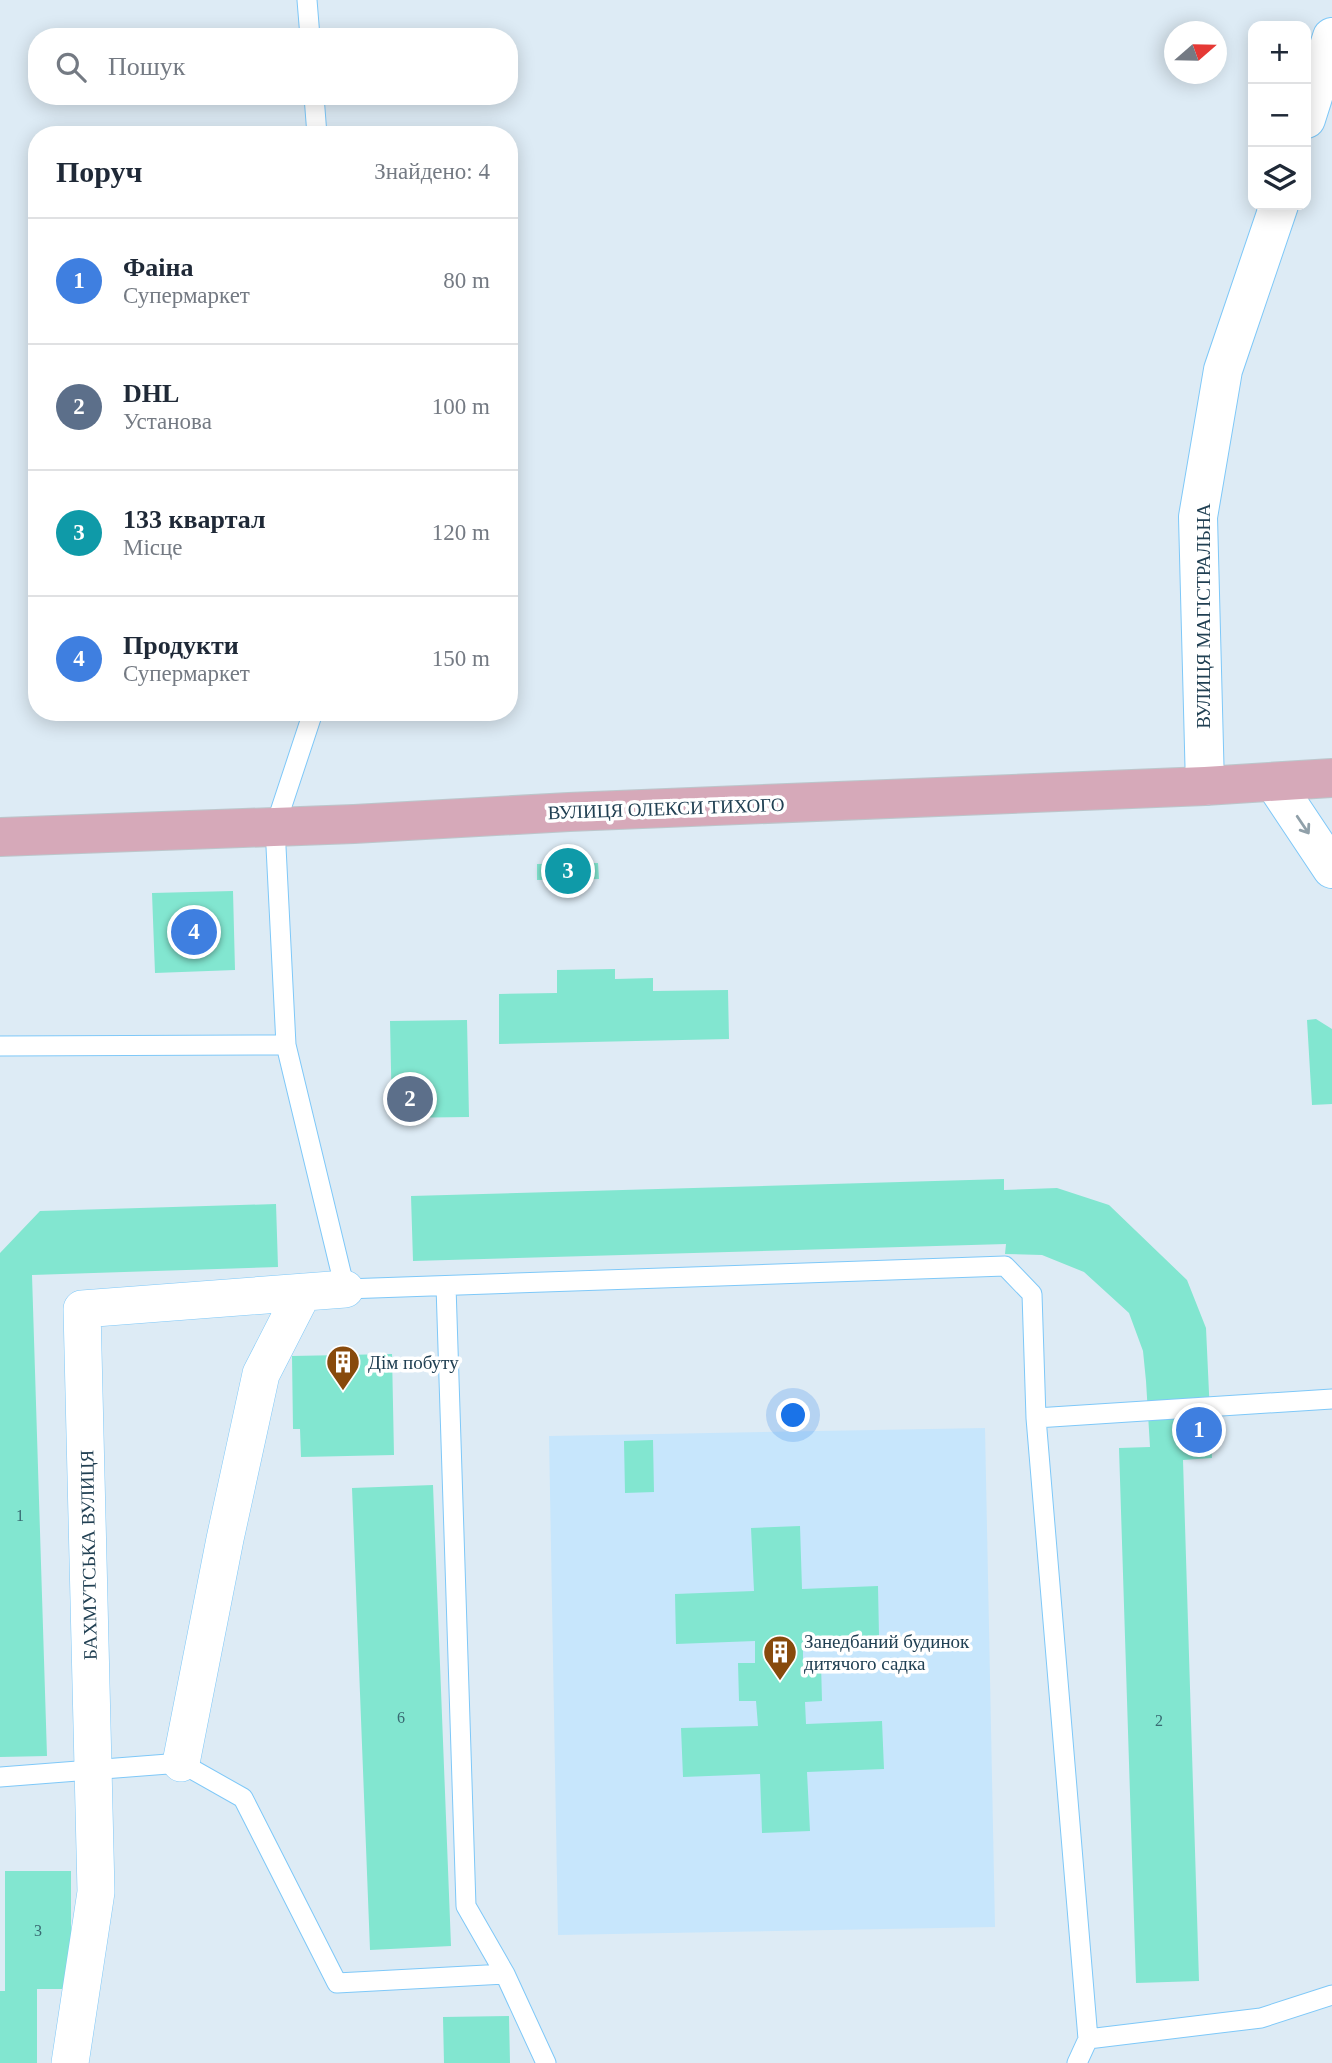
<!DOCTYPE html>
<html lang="uk">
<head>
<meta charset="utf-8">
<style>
  body { margin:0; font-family:Georgia,serif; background:#f6f6f7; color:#1f2937 }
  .controls { position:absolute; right:21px; top:21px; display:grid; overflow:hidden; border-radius:14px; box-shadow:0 4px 18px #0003 }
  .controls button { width:63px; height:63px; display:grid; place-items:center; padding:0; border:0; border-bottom:2px solid #e0e1e3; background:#fff; color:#1f2937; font:35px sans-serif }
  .compass { position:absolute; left:1164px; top:21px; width:63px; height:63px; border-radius:50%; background:#fff; box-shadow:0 4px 18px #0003; rotate:70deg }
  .you { position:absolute; left:794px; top:1416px; width:24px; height:24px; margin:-18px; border:5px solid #fff; border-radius:50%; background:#1a73e8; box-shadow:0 0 0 10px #1a73e833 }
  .badge { display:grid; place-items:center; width:46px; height:46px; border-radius:50%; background:#884a0c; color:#fff; font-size:23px; font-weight:700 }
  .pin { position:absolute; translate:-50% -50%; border:4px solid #fff; box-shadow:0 2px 7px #0006 }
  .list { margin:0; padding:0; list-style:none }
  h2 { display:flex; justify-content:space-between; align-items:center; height:91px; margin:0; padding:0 28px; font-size:30px }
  h2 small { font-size:23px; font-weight:400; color:#747a83 }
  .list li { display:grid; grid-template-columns:46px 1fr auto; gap:21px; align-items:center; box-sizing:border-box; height:126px; padding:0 28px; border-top:2px solid #e0e1e3 }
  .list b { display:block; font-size:26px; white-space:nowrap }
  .list p { margin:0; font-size:23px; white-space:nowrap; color:#747a83 }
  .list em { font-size:23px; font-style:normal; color:#747a83 }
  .icon { flex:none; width:38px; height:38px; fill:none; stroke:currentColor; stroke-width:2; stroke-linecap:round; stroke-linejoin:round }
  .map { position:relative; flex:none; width:1332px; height:2063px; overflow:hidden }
  .search { position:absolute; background:#fff; box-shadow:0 4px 18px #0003; left:28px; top:28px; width:490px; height:77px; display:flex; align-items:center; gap:18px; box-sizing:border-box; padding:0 24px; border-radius:28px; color:#747a83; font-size:26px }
  .panel { position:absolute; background:#fff; box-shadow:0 4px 18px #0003; left:28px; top:126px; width:490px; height:595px; border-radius:28px }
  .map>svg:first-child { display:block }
  .built { fill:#c7e6fc }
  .building { fill:#82e6d0 }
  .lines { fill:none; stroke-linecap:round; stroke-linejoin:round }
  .service-casing { stroke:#7ec8f8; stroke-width:21 }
  .minor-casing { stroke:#7ec8f8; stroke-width:38 }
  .tertiary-casing { stroke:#7ec8f8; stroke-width:40 }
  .primary-casing { stroke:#bcc6cb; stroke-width:40 }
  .service { stroke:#fff; stroke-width:19 }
  .minor { stroke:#fff; stroke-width:37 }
  .tertiary { stroke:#fff; stroke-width:38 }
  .primary { stroke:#d6a9b9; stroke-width:38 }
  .oneway { stroke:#90a0a9 }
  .labels { text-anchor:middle; stroke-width:7; stroke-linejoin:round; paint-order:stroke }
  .number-label { font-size:16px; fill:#396a72 }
  .street-label { font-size:19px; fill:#214053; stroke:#fff }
  .poi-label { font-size:19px; fill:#214053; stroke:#fff; text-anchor:start }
</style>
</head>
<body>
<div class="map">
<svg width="1332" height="2063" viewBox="0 0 1332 2063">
  <rect width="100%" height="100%" fill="#ddebf5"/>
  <path class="built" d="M 985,1428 L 995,1927 L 558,1935 L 549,1436 Z"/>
  <path class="building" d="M 598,863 L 599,879 L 537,880 L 537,864 Z
    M 233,891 L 235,970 L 155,973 L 152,893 Z
    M 615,969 L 615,979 L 653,978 L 653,991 L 728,990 L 729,1039 L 499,1044 L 499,994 L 557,993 L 557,970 Z
    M 1316,1019 L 1332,1029 L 1332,1104 L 1312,1105 L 1307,1020 Z
    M 467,1020 L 469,1117 L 392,1118 L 390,1021 Z
    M 1004,1179 L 1004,1190 L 1057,1188 L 1109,1205 L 1187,1280 L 1206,1328 L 1212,1458 L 1183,1460 L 1199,1981 L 1136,1983 L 1119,1448 L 1150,1447 L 1146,1381 L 1143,1351 L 1129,1313 L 1084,1272 L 1042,1255 L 1005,1254 L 1006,1244 L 413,1261 L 411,1196 Z
    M 276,1204 L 278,1267 L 32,1275 L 47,1756 L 0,1757 L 0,1253 L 40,1211 Z
    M 392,1354 L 394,1455 L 301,1457 L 300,1429 L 293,1429 L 292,1356 Z
    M 653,1440 L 654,1492 L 625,1493 L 624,1441 Z
    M 433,1485 L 451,1946 L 370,1950 L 352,1488 Z
    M 800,1526 L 802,1589 L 878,1586 L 879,1636 L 803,1639 L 803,1664 L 821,1663 L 822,1701 L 805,1702 L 806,1724 L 882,1721 L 884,1769 L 807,1772 L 810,1831 L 762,1833 L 760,1774 L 683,1777 L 681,1728 L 758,1726 L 756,1701 L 739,1701 L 738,1663 L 755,1663 L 755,1641 L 676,1644 L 675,1594 L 754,1591 L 751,1528 Z
    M 5,1871 L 71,1871 L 71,1989 L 37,1989 L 37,2063 L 0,2063 L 0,1991 L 5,1991 Z
    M 509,2016 L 510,2063 L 444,2063 L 443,2017 Z"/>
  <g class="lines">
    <g class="service-casing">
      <path id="service" d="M 307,0 L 310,37
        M 314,96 L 317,135
        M 313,712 L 275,827 L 286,1045 L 345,1289 L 1005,1266 L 1032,1294 L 1036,1418 L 1088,2039 L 1077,2063
        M 0,1046 L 286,1045
        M 446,1286 L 466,1906 L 505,1974 L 546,2063
        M 1036,1418 L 1332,1399
        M 0,1777 L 181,1763 L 243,1798 L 337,1983 L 505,1974
        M 1088,2039 L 1261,2018 L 1332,1995"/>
    </g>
    <g class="minor-casing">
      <path id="minor" d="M 181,1763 L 225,1539 L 261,1374 L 303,1292
        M 70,2063 L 96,1892 L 82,1309 L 345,1289"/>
    </g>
    <g class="tertiary-casing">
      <path id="tertiary" d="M 1306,119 L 1332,37
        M 1274,782 L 1332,869
        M 1205,786 L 1198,517 L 1223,370 L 1279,205"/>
    </g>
    <g class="primary-casing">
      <path id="primary" d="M 0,837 L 354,824 L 569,812 L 1205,786 L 1332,778"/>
    </g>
    <use href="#service" class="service"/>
    <use href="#minor" class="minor"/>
    <use href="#tertiary" class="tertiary"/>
    <use href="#primary" class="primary"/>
  </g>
  <defs><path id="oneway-shaft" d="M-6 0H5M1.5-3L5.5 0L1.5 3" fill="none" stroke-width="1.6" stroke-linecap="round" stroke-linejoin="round" transform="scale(1.75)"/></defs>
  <use class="oneway" href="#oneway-shaft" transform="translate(1303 825) rotate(56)"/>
  <defs>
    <g id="building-pin" transform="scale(1.75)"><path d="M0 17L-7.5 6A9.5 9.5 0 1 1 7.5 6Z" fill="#884a0c" stroke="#fff"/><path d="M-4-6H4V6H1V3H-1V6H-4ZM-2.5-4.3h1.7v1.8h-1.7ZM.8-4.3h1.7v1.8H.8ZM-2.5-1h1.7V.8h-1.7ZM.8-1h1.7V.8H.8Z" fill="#fff"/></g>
  </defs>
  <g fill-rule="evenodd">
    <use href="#building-pin" x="343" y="1362"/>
    <use href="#building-pin" x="780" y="1652"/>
  </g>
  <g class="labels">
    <g class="number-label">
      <text x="20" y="1521">1</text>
      <text x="401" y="1723">6</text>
      <text x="1159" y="1726">2</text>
      <text x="38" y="1936">3</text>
    </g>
    <g class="street-label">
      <text transform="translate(1203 616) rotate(-90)" y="7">ВУЛИЦЯ МАГІСТРАЛЬНА</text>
      <text transform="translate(666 808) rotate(-2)" y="7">ВУЛИЦЯ ОЛЕКСИ ТИХОГО</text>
      <text transform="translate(88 1555) rotate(-91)" y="7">БАХМУТСЬКА ВУЛИЦЯ</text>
    </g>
    <g class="poi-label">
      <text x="368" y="1369">Дім побуту</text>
      <text x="804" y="1648">Занедбаний будинок<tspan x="804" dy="22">дитячого садка</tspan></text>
    </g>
  </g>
</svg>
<div class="controls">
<button>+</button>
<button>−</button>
<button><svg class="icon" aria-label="layers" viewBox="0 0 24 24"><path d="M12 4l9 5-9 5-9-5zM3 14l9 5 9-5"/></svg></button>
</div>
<svg class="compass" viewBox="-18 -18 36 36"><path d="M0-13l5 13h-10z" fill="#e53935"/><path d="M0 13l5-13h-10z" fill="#747a83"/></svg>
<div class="you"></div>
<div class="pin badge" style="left:1199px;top:1430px;background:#3f7fe0">1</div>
<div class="pin badge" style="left:410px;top:1099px;background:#5c6f8a">2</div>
<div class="pin badge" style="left:568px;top:871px;background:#0f9aa8">3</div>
<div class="pin badge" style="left:194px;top:932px;background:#3f7fe0">4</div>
<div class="search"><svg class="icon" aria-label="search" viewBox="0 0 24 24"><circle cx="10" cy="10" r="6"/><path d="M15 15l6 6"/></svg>Пошук</div>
<section class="panel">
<h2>Поруч<small>Знайдено: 4</small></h2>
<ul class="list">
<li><span class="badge" style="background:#3f7fe0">1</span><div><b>Фаіна</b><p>Супермаркет</p></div><em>80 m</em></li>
<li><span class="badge" style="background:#5c6f8a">2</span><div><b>DHL</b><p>Установа</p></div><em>100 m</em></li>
<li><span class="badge" style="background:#0f9aa8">3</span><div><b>133 квартал</b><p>Місце</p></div><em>120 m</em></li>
<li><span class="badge" style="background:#3f7fe0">4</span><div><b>Продукти</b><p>Супермаркет</p></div><em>150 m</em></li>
</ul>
</section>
</div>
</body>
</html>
